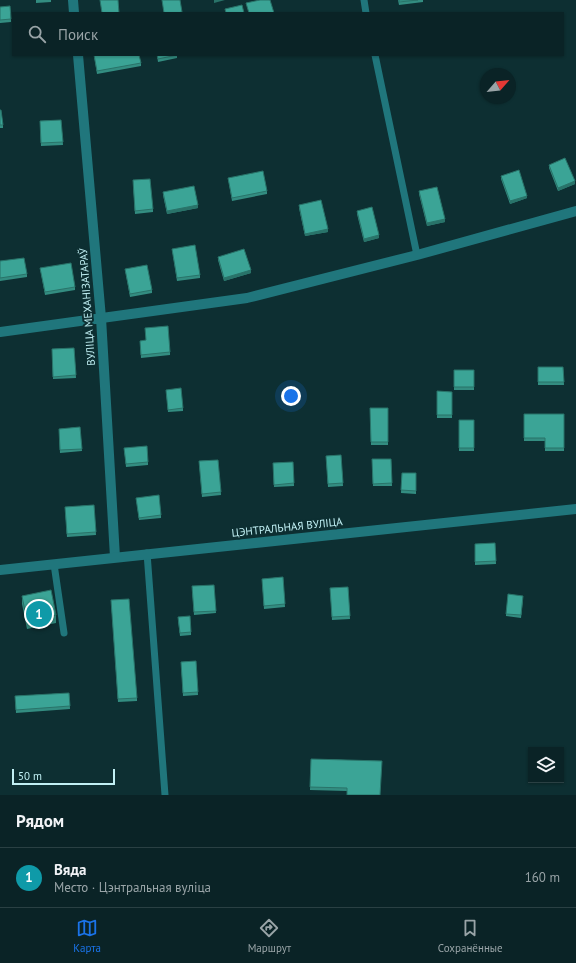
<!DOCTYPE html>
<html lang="ru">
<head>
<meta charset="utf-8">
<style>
  body { margin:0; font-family:"PT Sans",sans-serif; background:#132b2e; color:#f1f3f6 }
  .controls { position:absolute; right:12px; bottom:12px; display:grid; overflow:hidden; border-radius:0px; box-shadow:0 1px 3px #0004 }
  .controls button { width:36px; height:36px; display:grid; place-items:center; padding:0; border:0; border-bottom:1px solid #2a4043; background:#0a2326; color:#f1f3f6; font:20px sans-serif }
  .compass { position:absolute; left:480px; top:68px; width:36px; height:36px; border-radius:50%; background:#0a2326; box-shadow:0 1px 3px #0004; rotate:62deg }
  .scale { position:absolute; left:12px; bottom:10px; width:103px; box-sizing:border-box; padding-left:4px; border:2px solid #c1f0f4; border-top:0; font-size:11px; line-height:14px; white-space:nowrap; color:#c1f0f4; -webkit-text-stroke:3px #0d2f32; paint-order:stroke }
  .you { position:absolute; left:291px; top:396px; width:14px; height:14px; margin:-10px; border:3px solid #fff; border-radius:50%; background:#1a73e8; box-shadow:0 0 0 6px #1a73e833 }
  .badge { display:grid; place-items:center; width:26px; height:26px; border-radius:50%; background:#1a73e8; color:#fff; font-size:13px; font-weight:700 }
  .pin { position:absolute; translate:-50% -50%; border:2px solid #fff; box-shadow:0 1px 4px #0006 }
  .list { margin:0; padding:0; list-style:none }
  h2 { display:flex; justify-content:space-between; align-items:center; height:52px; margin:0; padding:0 16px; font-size:17px }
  h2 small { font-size:13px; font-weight:400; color:#99a4a7 }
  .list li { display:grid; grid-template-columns:26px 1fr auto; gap:12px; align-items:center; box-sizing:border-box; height:60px; padding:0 16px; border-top:1px solid #2a4043 }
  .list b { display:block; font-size:15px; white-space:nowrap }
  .list p { margin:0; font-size:13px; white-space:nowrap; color:#99a4a7 }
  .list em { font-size:13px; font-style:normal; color:#99a4a7 }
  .icon { flex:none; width:22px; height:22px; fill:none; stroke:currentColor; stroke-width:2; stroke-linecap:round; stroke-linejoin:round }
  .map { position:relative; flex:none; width:576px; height:795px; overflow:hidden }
  .search { position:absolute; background:#0a2326; box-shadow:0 1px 3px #0004; left:12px; right:12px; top:12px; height:44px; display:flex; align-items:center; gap:10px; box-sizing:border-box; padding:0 14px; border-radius:0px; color:#99a4a7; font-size:15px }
  .sheet { height:112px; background:#0a2326 }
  nav { display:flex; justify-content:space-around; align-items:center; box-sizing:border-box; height:56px; border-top:1px solid #2a4043; background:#0a2326; font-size:11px; color:#99a4a7 }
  nav a { display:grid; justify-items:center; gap:2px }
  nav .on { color:#1a73e8 }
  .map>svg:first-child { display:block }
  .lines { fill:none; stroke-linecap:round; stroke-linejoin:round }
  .service { stroke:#20767c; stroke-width:7 }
  .minor { stroke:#20767c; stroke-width:10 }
  .tertiary { stroke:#20767c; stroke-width:10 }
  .wall { fill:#338d81 }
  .shaded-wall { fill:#297369 }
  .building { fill:#3ba496; stroke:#297369 }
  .labels { text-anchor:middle; stroke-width:4; stroke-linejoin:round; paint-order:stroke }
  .street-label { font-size:11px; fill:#c1f0f4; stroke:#0d2f32 }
</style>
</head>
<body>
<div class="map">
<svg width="576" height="795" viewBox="0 0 576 795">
  <rect width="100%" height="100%" fill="#0d2f32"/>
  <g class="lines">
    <path class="service" d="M 364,0 L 366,13
      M 375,55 L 417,255
      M 147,553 L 165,795
      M 54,564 L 64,633"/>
    <path class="minor" d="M 73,0 L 74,13
      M 78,55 L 101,318 L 115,557
      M 0,332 L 247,298 L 417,255 L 576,211"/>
    <path class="tertiary" d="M 0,570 L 576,509"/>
  </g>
  <path class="wall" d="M 36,0 L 51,0 L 51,2 L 36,3 Z
    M 398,0 L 423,0 L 423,2 L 399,5 Z
    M 0,7 L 11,19 L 11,22 L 0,23 Z
    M 94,55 L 141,63 L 141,66 L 97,74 Z
    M 157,55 L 177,55 L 177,58 L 158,62 Z
    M 0,110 L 3,125 L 3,128 L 0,128 Z
    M 61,120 L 63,145 L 41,146 L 40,121 Z
    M 549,165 L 575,184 L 558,191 L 549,168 Z
    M 501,176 L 527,198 L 510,204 L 501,179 Z
    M 228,178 L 267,191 L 267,194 L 232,201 Z
    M 133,183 L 153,209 L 153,212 L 135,214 Z
    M 419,191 L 445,222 L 427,226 L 419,194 Z
    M 163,192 L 198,208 L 167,214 L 163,195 Z
    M 299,205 L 328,232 L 305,236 L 299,208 Z
    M 357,211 L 379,238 L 364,242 L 357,214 Z
    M 172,249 L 200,275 L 200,278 L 177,281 Z
    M 218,257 L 251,273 L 224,281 L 218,260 Z
    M 0,261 L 27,274 L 27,277 L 0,281 Z
    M 40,268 L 75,287 L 75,290 L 45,295 Z
    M 125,269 L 152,290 L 152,293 L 130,297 Z
    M 140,341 L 170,352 L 170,355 L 141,358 Z
    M 74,348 L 76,378 L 53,379 L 52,349 Z
    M 538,367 L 563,367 L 564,385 L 538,385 Z
    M 454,370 L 474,370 L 474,390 L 454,390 Z
    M 166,390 L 183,408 L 183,411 L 168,412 Z
    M 437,391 L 452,392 L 452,418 L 437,418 Z
    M 370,408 L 388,408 L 388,445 L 371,445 Z
    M 524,414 L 564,414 L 564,451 L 545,451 L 545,441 L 524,441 Z
    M 459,420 L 474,420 L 474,451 L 459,451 Z
    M 80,427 L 82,451 L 60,453 L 59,429 Z
    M 124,448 L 148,462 L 148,465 L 126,467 Z
    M 341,455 L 343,486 L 328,487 L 326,456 Z
    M 372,459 L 391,459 L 392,486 L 373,486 Z
    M 218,460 L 221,495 L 202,497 L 199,461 Z
    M 293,462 L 294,486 L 274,487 L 273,463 Z
    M 402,473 L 416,473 L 416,494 L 401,493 Z
    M 136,498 L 161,515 L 161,518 L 139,520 Z
    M 94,505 L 96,535 L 67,537 L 65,507 Z
    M 495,543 L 496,564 L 475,565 L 475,544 Z
    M 283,577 L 285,607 L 264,609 L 262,579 Z
    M 214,585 L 216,613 L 194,615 L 192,589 Z
    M 348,587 L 350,619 L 332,620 L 330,588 Z
    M 22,596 L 56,615 L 56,623 L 27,629 L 22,604 Z
    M 523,599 L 521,618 L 506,616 L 506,614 Z
    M 111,600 L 137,698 L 137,701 L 118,702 Z
    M 178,620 L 191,632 L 191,635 L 180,636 Z
    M 196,661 L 198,695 L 183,696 L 181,662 Z
    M 69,693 L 70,709 L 16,713 L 15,696 Z
    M 311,759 L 382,761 L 347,791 L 310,790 Z"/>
  <path class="shaded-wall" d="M 214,0 L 225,0 L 214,3 Z
    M 575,181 L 575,184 L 558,191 L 558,188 Z
    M 527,196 L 527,198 L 510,204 L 510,201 Z
    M 198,205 L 198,208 L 167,214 L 167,211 Z
    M 445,219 L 445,222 L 427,226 L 427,223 Z
    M 328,229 L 328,232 L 305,236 L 305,234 Z
    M 379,235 L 379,238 L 364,242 L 364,239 Z
    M 251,270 L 251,273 L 224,281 L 224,278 Z"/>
  <path class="building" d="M 100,0 L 118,0 L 119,13 L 102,13 Z
    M 162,0 L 180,0 L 182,12 L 177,13 L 164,13 Z
    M 260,0 L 270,0 L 274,13 L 249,13 L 246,3 Z
    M 399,0 L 418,0 L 399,2 Z
    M 242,5 L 244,13 L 226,13 L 225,9 Z
    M 10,6 L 11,19 L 0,20 L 0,7 Z
    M 94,55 L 139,55 L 141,63 L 97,71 Z
    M 157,55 L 177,55 L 158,59 Z
    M 0,110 L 1,110 L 3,125 L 0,125 Z
    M 61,120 L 63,142 L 41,143 L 40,121 Z
    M 565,158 L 575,181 L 558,188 L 549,165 Z
    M 519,170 L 527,196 L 510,201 L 501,176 Z
    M 263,171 L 267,191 L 232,198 L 228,178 Z
    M 150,179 L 153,209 L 135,211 L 133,180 Z
    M 194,186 L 198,205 L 167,211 L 163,192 Z
    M 437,187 L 445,219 L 427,223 L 419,191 Z
    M 321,200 L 328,229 L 305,234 L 299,205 Z
    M 372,207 L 379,235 L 364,239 L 357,211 Z
    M 195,245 L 200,275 L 177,278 L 172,249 Z
    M 244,249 L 251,270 L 224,278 L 218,257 Z
    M 24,258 L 27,274 L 0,278 L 0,261 Z
    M 71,263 L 75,287 L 45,292 L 40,268 Z
    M 147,265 L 152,290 L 130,294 L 125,269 Z
    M 168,326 L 170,352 L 141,355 L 140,341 L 146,340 L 145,328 Z
    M 74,348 L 76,375 L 53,377 L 52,349 Z
    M 538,367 L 563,367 L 564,382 L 538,382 Z
    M 454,370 L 474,370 L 474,387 L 454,387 Z
    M 181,388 L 183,408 L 168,410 L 166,390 Z
    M 437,391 L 452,392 L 452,415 L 437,415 Z
    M 370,408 L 388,408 L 388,442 L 371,442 Z
    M 524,414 L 564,414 L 564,448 L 545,448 L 545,438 L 524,438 Z
    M 459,420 L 474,420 L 474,448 L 459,448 Z
    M 80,427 L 82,449 L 60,450 L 59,429 Z
    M 147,446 L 148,462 L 126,464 L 124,448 Z
    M 341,455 L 343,483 L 328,484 L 326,456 Z
    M 372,459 L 391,459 L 392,483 L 373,484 Z
    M 218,460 L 221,492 L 202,494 L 199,461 Z
    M 293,462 L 294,483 L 274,485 L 273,463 Z
    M 402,473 L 416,473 L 416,491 L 401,490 Z
    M 159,495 L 161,515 L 139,518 L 136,498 Z
    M 94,505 L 96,532 L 67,534 L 65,507 Z
    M 495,543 L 496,561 L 475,562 L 475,544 Z
    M 283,577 L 285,604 L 264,606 L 262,579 Z
    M 214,585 L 216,611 L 194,612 L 192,586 Z
    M 348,587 L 350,616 L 332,617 L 330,588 Z
    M 51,590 L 56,615 L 27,621 L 22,596 Z
    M 508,594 L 523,596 L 521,615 L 506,614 Z
    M 129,599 L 137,698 L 118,699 L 111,600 Z
    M 190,616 L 191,632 L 180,633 L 178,617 Z
    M 196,661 L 198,692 L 183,693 L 181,662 Z
    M 69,693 L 70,706 L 16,710 L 15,696 Z
    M 311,759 L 382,761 L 380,795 L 347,795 L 347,788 L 310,787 Z"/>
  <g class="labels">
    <g class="street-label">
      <text transform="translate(87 307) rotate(-94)" y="4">ВУЛІЦА МЕХАНІЗАТАРАЎ</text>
      <text transform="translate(287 527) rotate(-6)" y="4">ЦЭНТРАЛЬНАЯ ВУЛІЦА</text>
    </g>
  </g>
</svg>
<div class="controls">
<button><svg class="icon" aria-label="layers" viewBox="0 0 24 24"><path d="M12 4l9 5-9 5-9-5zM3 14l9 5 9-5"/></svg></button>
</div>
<svg class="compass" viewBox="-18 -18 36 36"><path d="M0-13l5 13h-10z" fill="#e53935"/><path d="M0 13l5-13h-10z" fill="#99a4a7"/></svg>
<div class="scale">50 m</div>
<div class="you"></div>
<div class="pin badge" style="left:39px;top:614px;background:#0f9aa8">1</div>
<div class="search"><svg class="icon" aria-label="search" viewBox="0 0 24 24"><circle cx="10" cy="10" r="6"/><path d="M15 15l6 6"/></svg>Поиск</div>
</div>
<section class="sheet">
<h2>Рядом<small></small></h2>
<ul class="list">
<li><span class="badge" style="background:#0f9aa8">1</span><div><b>Вяда</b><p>Место · Цэнтральная вуліца</p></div><em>160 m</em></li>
</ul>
</section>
<nav>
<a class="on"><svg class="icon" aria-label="map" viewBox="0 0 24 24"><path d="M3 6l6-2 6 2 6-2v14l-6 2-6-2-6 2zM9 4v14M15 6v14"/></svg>Карта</a>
<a><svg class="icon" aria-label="directions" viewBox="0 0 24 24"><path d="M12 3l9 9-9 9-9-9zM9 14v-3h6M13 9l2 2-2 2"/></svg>Маршрут</a>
<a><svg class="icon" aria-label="saved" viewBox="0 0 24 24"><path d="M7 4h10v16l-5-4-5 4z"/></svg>Сохранённые</a>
</nav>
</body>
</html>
